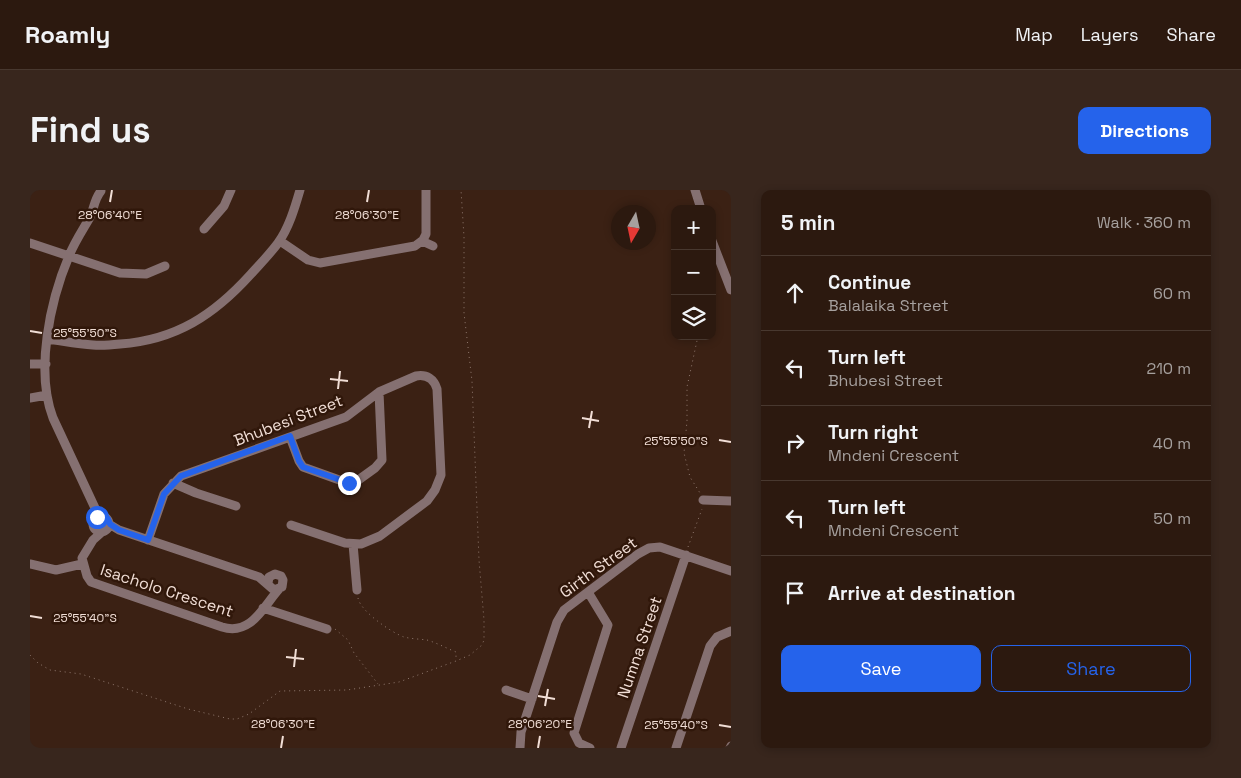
<!DOCTYPE html>
<html lang="en">
<head>
<meta charset="utf-8">
<style>
  body { margin:0; font-family:"Space Grotesk",sans-serif; background:#38261d; color:#f1f3f6 }
  .controls { position:absolute; right:15px; top:15px; display:grid; overflow:hidden; border-radius:10px; box-shadow:0 2px 8px #0003 }
  .controls button { width:45px; height:45px; display:grid; place-items:center; padding:0; border:0; border-bottom:1px solid #48382f; background:#2c190f; color:#f1f3f6; font:25px sans-serif }
  .compass { position:absolute; left:581px; top:15px; width:45px; height:45px; border-radius:50%; background:#2c190f; box-shadow:0 2px 8px #0003; rotate:189deg }
  .stop { position:absolute; width:15px; height:15px; margin:-11px; border:4px solid #2563eb; border-radius:50%; background:#fff }
  .stop.end { background:#2563eb; border-color:#fff; box-shadow:0 1px 5px #0008 }
  .list { margin:0; padding:0; list-style:none }
  h2 { display:flex; justify-content:space-between; align-items:center; height:65px; margin:0; padding:0 20px; font-size:21px }
  h2 small { font-size:16px; font-weight:400; color:#a6a09e }
  .list li { display:grid; grid-template-columns:32px 1fr auto; gap:15px; align-items:center; box-sizing:border-box; height:75px; padding:0 20px; border-top:1px solid #48382f }
  .list b { display:block; font-size:19px; white-space:nowrap }
  .list p { margin:0; font-size:16px; white-space:nowrap; color:#a6a09e }
  .list em { font-size:16px; font-style:normal; color:#a6a09e }
  .actions { display:flex; gap:10px; padding:15px 20px }
  .actions a { flex:1; padding:11px 0; border:1px solid #2563eb; border-radius:10px; text-align:center; font-size:18px; color:#2563eb }
  .actions .main { background:#2563eb; color:#fff }
  .icon { flex:none; width:28px; height:28px; fill:none; stroke:currentColor; stroke-width:2; stroke-linecap:round; stroke-linejoin:round }
  .map { position:relative; flex:none; width:701px; height:558px; overflow:hidden; border-radius:10px }
  header { display:flex; align-items:center; gap:30px; box-sizing:border-box; height:70px; padding:0 25px; background:#2c190f; border-bottom:1px solid #48382f }
  header strong { font-size:24px }
  nav { display:flex; gap:28px; margin-inline-start:auto; font-size:18px }
  .intro { display:flex; align-items:center; justify-content:space-between; box-sizing:border-box; height:120px; padding:0 30px }
  h1 { margin:0; font-size:35px }
  .button { padding:12px 22px; border-radius:10px; background:#2563eb; color:#fff; font-size:18px; font-weight:700 }
  main { display:flex; gap:30px; padding:0 30px }
  aside { flex:1; background:#2c190f; border-radius:10px; box-shadow:0 2px 8px #0003 }
  .map>svg:first-child { display:block }
  .lines { fill:none; stroke-linecap:round; stroke-linejoin:round }
  .path { stroke:#917a70; stroke-width:1; stroke-dasharray:1 4; stroke-linecap:butt }
  .minor { stroke:#857071; stroke-width:9 }
  .route { stroke:#2563eb; stroke-width:6 }
  .ticks { fill:none; stroke:#f1ded6; stroke-width:2 }
  .labels { text-anchor:middle; stroke-width:5; stroke-linejoin:round; paint-order:stroke }
  .street-label { font-size:16px; fill:#f1ded6; stroke:#30170a }
  .ticks-label { font-size:12px; text-anchor:middle; fill:#f1ded6; stroke:#30170a; stroke-width:5; stroke-linejoin:round; paint-order:stroke }
</style>
</head>
<body>
<header>
<strong>Roamly</strong>
<nav><a>Map</a><a>Layers</a><a>Share</a></nav>
</header>
<div class="intro"><h1>Find us</h1><a class="button">Directions</a></div>
<main>
<div class="map">
<svg width="701" height="558" viewBox="0 0 701 558">
  <rect width="100%" height="100%" fill="#3b2114"/>
  <g class="lines">
    <path class="path" d="M 682,93 L 685,81
      M 668,146 L 657,197 L 657,231 L 654,263 L 660,287 L 670,303
      M 658,357 L 672,319
      M 328,408 C 330,421 362,443 374,447 C 382,449 390,449 397,450 C 407,453 416,458 426,462 L 426,469
      M 305,439 L 318,450 L 324,463 L 348,494
      M 0,465 L 8,473 L 20,480 L 51,484 L 158,519 L 200,529 L 207,529 L 219,524 L 250,501 L 317,500 L 369,492 L 426,471 L 440,465 L 452,455 L 454,450 L 454,430 L 449,370 L 442,191 L 434,123 L 434,47 L 431,0"/>
    <path class="minor" d="M 665,0 L 671,19
      M 71,1 C 64,9 64,20 59,29 C 52,41 44,53 39,66 C 20,111 5,181 23,228 L 65,318 L 71,326
      M 174,39 L 194,16 L 201,0
      M 250,51 L 278,70 L 290,73 L 385,56 L 393,50 L 396,44 L 396,0
      M 392,51 L 403,56
      M 682,51 L 701,100
      M 0,53 L 90,83 L 116,84 L 135,76
      M 18,149 C 33,151 48,154 63,155 C 72,156 81,155 90,154 C 146,150 184,125 221,84 C 230,74 240,64 248,53 C 259,38 265,17 270,0
      M 0,174 L 16,174
      M 0,208 L 17,205
      M 260,247 L 269,271 L 273,277 L 315,292 L 327,291 L 345,278 L 352,270 L 349,202
      M 143,293 L 166,303 L 206,316
      M 673,310 L 701,311
      M63 334a8 8 0 1 1 16 0a8 8 0 1 1-16 0Z
      M 79,334 L 89,340 L 229,387 L 244,400 L 252,397 L 253,390 L 251,386 L 245,384 L 239,387 L 238,393
      M 72,342 L 63,350 L 52,368 L 57,386 L 61,392 L 192,437 C 221,446 233,417 249,399
      M 118,350 L 134,304 L 151,286 L 316,227 L 349,202 L 386,186 C 397,184 404,189 407,199 L 411,285 L 405,300 L 397,311 L 350,346 L 331,354 L 315,353 L 261,335
      M 323,354 L 327,400
      M 0,374 L 26,380 L 52,374
      M 558,402 L 578,435 L 544,543 L 549,553 L 560,558
      M 233,418 L 297,439
      M 476,500 L 502,509
      M 490,558 L 491,542 L 527,432 L 534,420 L 608,364 L 619,358 L 630,357 L 701,381
      M 591,558 L 656,365
      M 646,558 L 680,456 L 687,447 L 701,441
      M 700,558 L 701,556"/>
  </g>
  <g class="lines">
    <path class="route" d="M 67,327 L 74,326 L 78,329 L 80,334 L 89,340 L 118,350 L 134,304 L 151,286 L 260,246 L 269,271 L 273,277 L 319,293"/>
  </g>
  <path class="ticks" d="M 80,12 L 82,0M 337,12 L 339,0M 0,141 L 12,143M 300,189 L 318,191M 308,199 L 310,181M 552,228 L 569,231M 559,238 L 562,221M 689,250 L 701,252M 0,426 L 12,428M 256,467 L 274,469M 264,477 L 266,459M 508,506 L 525,509M 515,516 L 518,499M 689,535 L 701,537M 251,558 L 253,546M 508,558 L 510,546"/>
  <g class="labels">
    <g class="street-label">
      <text transform="translate(258 230) rotate(-21)" y="6">Bhubesi Street</text>
      <text transform="translate(568 377) rotate(-36)" y="6">Girth Street</text>
      <text transform="translate(137 400) rotate(18)" y="6">Isacholo Crescent</text>
      <text transform="translate(609 457) rotate(-71)" y="6">Numna Street</text>
    </g>
  </g>
  <g class="ticks-label">
    <text x="80" y="29">28°06'40"E</text>
    <text x="337" y="29">28°06'30"E</text>
    <text x="55" y="147">25°55'50"S</text>
    <text x="646" y="255">25°55'50"S</text>
    <text x="55" y="432">25°55'40"S</text>
    <text x="253" y="538">28°06'30"E</text>
    <text x="510" y="538">28°06'20"E</text>
    <text x="646" y="539">25°55'40"S</text>
  </g>
</svg>
<div class="controls">
<button>+</button>
<button>−</button>
<button><svg class="icon" aria-label="layers" viewBox="0 0 24 24"><path d="M12 4l9 5-9 5-9-5zM3 14l9 5 9-5"/></svg></button>
</div>
<svg class="compass" viewBox="-18 -18 36 36"><path d="M0-13l5 13h-10z" fill="#e53935"/><path d="M0 13l5-13h-10z" fill="#a6a09e"/></svg>
<div class="stop" style="left:67px;top:327px"></div>
<div class="stop end" style="left:319px;top:293px"></div>
</div>
<aside>
<h2>5 min<small>Walk · 360 m</small></h2>
<ul class="list">
<li><svg class="icon" aria-label="ahead" viewBox="0 0 24 24"><path d="M12 20V5M6 11l6-6 6 6"/></svg><div><b>Continue</b><p>Balalaika Street</p></div><em>60 m</em></li>
<li><svg class="icon" aria-label="left" viewBox="0 0 24 24"><path d="M17 20v-9H6M10 6l-5 5 5 5"/></svg><div><b>Turn left</b><p>Bhubesi Street</p></div><em>210 m</em></li>
<li><svg class="icon" aria-label="right" viewBox="0 0 24 24"><path d="M7 20v-9h11M14 6l5 5-5 5"/></svg><div><b>Turn right</b><p>Mndeni Crescent</p></div><em>40 m</em></li>
<li><svg class="icon" aria-label="left" viewBox="0 0 24 24"><path d="M17 20v-9H6M10 6l-5 5 5 5"/></svg><div><b>Turn left</b><p>Mndeni Crescent</p></div><em>50 m</em></li>
<li><svg class="icon" aria-label="arrive" viewBox="0 0 24 24"><path d="M6 21V4h12l-3 4 3 4H6"/></svg><div><b>Arrive at destination</b></div></li>
</ul>
<div class="actions"><a class="main">Save</a><a>Share</a></div>
</aside>
</main>
</body>
</html>
